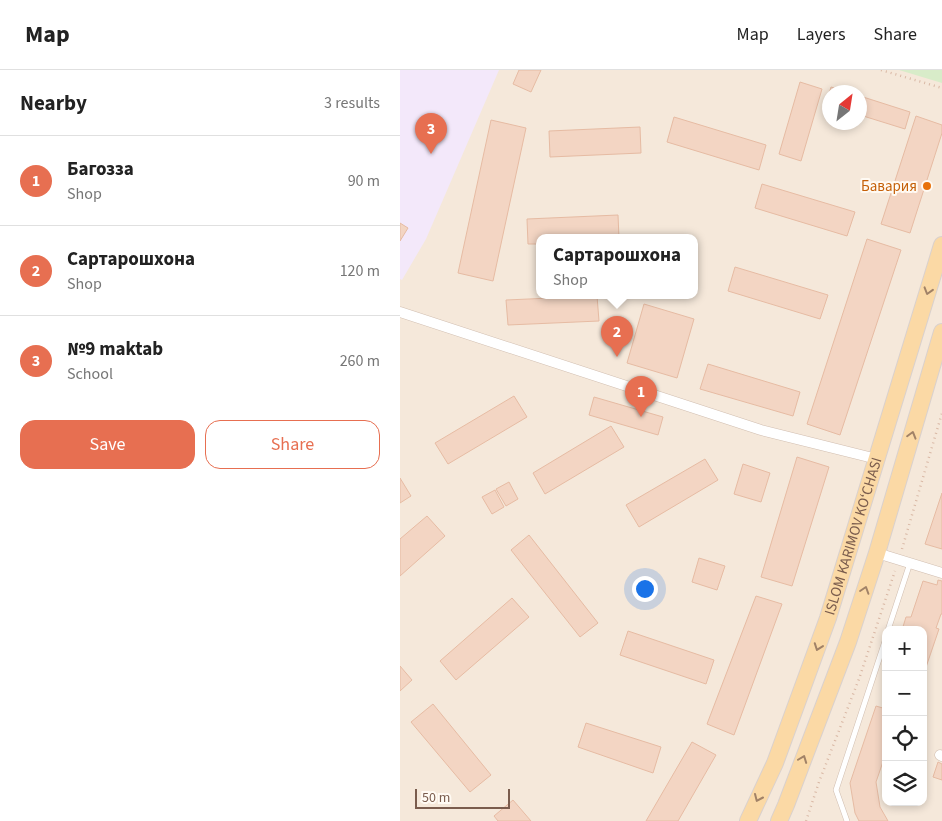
<!DOCTYPE html>
<html lang="en">
<head>
<meta charset="utf-8">
<style>
  body { margin:0; font-family:"Source Sans 3",sans-serif; background:#f6f6f6; color:#222 }
  .controls { position:absolute; right:15px; bottom:15px; display:grid; overflow:hidden; border-radius:10px; box-shadow:0 2px 8px #0003 }
  .controls button { width:45px; height:45px; display:grid; place-items:center; padding:0; border:0; border-bottom:1px solid #e0e0e0; background:#fff; color:#222; font:25px sans-serif }
  .compass { position:absolute; left:422px; top:15px; width:45px; height:45px; border-radius:50%; background:#fff; box-shadow:0 2px 8px #0003; rotate:30deg }
  .scale { position:absolute; left:15px; bottom:12px; width:95px; box-sizing:border-box; padding-left:5px; border:2px solid #7a5c4d; border-top:0; font-size:14px; line-height:18px; white-space:nowrap; color:#7a5c4d; -webkit-text-stroke:4px #fffaf3; paint-order:stroke }
  .you { position:absolute; left:244px; top:518px; width:18px; height:18px; margin:-12px; border:4px solid #fff; border-radius:50%; background:#1a73e8; box-shadow:0 0 0 8px #1a73e833 }
  .badge { display:grid; place-items:center; width:32px; height:32px; border-radius:50%; background:#e76f51; color:#fff; font-size:16px; font-weight:700 }
  .pin { position:absolute; translate:-50% -41px; filter:drop-shadow(0 1px 2px #0008) }
  .pin::after { content:''; position:absolute; top:26px; width:18px; height:15px; background:inherit; clip-path:polygon(0 0,100% 0,50% 100%) }
  .popup { position:absolute; left:136px; top:164px; width:162px; height:65px; box-sizing:border-box; display:grid; place-content:center; border-radius:10px; background:#fff; filter:drop-shadow(0 1px 4px #0005); font-size:16px; white-space:nowrap; color:#767676 }
  .popup b { font-size:19px; color:#222 }
  .popup::after { content:''; position:absolute; left:50%; top:100%; margin-left:-10px; border:10px solid transparent; border-top-color:#fff }
  .list { margin:0; padding:0; list-style:none }
  h2 { display:flex; justify-content:space-between; align-items:center; height:65px; margin:0; padding:0 20px; font-size:21px }
  h2 small { font-size:16px; font-weight:400; color:#767676 }
  .list li { display:grid; grid-template-columns:32px 1fr auto; gap:15px; align-items:center; box-sizing:border-box; height:90px; padding:0 20px; border-top:1px solid #e0e0e0 }
  .list b { display:block; font-size:19px; white-space:nowrap }
  .list p { margin:0; font-size:16px; white-space:nowrap; color:#767676 }
  .list em { font-size:16px; font-style:normal; color:#767676 }
  .actions { display:flex; gap:10px; padding:15px 20px }
  .actions a { flex:1; padding:11px 0; border:1px solid #e76f51; border-radius:15px; text-align:center; font-size:18px; color:#e76f51 }
  .actions .main { background:#e76f51; color:#fff }
  .icon { flex:none; width:28px; height:28px; fill:none; stroke:currentColor; stroke-width:2; stroke-linecap:round; stroke-linejoin:round }
  .map { position:relative; flex:none; width:542px; height:751px; overflow:hidden }
  header { display:flex; align-items:center; gap:30px; box-sizing:border-box; height:70px; padding:0 25px; background:#fff; border-bottom:1px solid #e0e0e0 }
  header strong { font-size:24px }
  nav { display:flex; gap:28px; margin-inline-start:auto; font-size:18px }
  main { display:flex }
  aside { flex:1; background:#fff }
  .map>svg:first-child { display:block }
  .residential { fill:#f5e8da; fill-rule:evenodd }
  .education { fill:#f3e8fa }
  .green { fill:#d8ecc9 }
  .building { fill:#f3d5c3; stroke:#e6bba3 }
  .lines { fill:none; stroke-linecap:round; stroke-linejoin:round }
  .lane-casing { stroke:#d1beb0; stroke-width:6 }
  .street-casing { stroke:#d1beb0; stroke-width:11 }
  .primary-casing { stroke:#dad1cd; stroke-width:18 }
  .path { stroke:#d9b8a5; stroke-width:2.5; stroke-dasharray:1 4; stroke-linecap:butt }
  .lane { stroke:#fff; stroke-width:5 }
  .street { stroke:#fff; stroke-width:10 }
  .primary { stroke:#fbd9a5; stroke-width:16 }
  .oneway { stroke:#a18267 }
  .food-dot { fill:#e8710a; stroke:#fffaf3; stroke-width:2 }
  .labels { text-anchor:middle; stroke-width:4; stroke-linejoin:round; paint-order:stroke }
  .food-label { font-size:15px; fill:#c56008; stroke:#fffaf3; text-anchor:end }
  .street-label { font-size:15px; fill:#7a5c4d; stroke:#fffaf3 }
</style>
</head>
<body>
<header>
<strong>Map</strong>
<nav><a>Map</a><a>Layers</a><a>Share</a></nav>
</header>
<main>
<aside>
<h2>Nearby<small>3 results</small></h2>
<ul class="list">
<li><span class="badge">1</span><div><b>Багозза</b><p>Shop</p></div><em>90 m</em></li>
<li><span class="badge">2</span><div><b>Сартарошхона</b><p>Shop</p></div><em>120 m</em></li>
<li><span class="badge">3</span><div><b>№9 maktab</b><p>School</p></div><em>260 m</em></li>
</ul>
<div class="actions"><a class="main">Save</a><a>Share</a></div>
</aside>
<div class="map">
<svg width="542" height="751" viewBox="0 0 542 751">
  <rect width="100%" height="100%" fill="#fdf6ec"/>
  <path class="residential" d="M 0,0 L 542,0 L 542,751 L 0,751 ZM 430,22 L 460,22 L 460,52 L 430,52 ZM 140,168 L 294,168 L 294,226 L 140,226 ZM 486,560 L 523,560 L 523,732 L 486,732 Z"/>
  <path class="education" d="M 0,0 L 99,0 L 26,169 L 2,210 L 0,209 Z"/>
  <path class="green" d="M 499,0 L 542,0 L 542,13 Z"/>
  <path class="building" d="M 119,0 L 141,0 L 131,22 L 113,14 Z
    M 400,12 L 422,19 L 401,91 L 379,84 Z
    M 431,17 L 448,22 L 430,22 L 430,35 L 426,34 Z
    M 460,26 L 510,42 L 505,59 L 460,45 Z
    M 516,46 L 542,55 L 542,63 L 510,163 L 481,154 Z
    M 274,47 L 366,75 L 359,100 L 267,72 Z
    M 91,50 L 126,58 L 93,211 L 58,203 Z
    M 240,57 L 241,83 L 150,87 L 149,61 Z
    M 362,114 L 455,142 L 447,166 L 355,138 Z
    M 218,145 L 219,168 L 140,168 L 140,174 L 128,174 L 127,149 Z
    M 0,153 L 8,158 L 0,171 Z
    M 467,169 L 501,180 L 440,365 L 407,354 Z
    M 335,197 L 428,225 L 420,249 L 328,221 Z
    M 197,226 L 199,251 L 108,255 L 106,230 Z
    M 244,234 L 294,249 L 277,308 L 227,293 Z
    M 308,294 L 400,322 L 393,346 L 300,319 Z
    M 114,326 L 127,347 L 48,394 L 35,373 Z
    M 194,327 L 263,347 L 258,365 L 189,345 Z
    M 211,356 L 224,377 L 145,424 L 133,403 Z
    M 397,387 L 429,397 L 392,516 L 361,507 Z
    M 305,389 L 318,410 L 239,457 L 226,435 Z
    M 343,394 L 370,403 L 361,432 L 334,424 Z
    M 0,408 L 11,426 L 0,433 Z
    M 109,412 L 118,429 L 106,436 L 96,419 Z
    M 95,420 L 104,437 L 92,444 L 82,427 Z
    M 542,423 L 542,479 L 525,474 Z
    M 27,446 L 45,466 L 0,506 L 0,469 Z
    M 129,465 L 198,553 L 180,567 L 111,480 Z
    M 299,488 L 325,496 L 317,520 L 292,512 Z
    M 538,510 L 542,511 L 542,544 L 541,544 L 536,558 L 539,559 L 523,606 L 523,560 L 502,560 L 506,547 L 511,547 L 523,511 L 537,515 Z
    M 356,526 L 382,534 L 334,665 L 307,654 Z
    M 112,528 L 129,547 L 56,610 L 40,591 Z
    M 228,561 L 314,590 L 306,614 L 220,585 Z
    M 0,596 L 12,610 L 0,621 Z
    M 33,634 L 91,705 L 70,722 L 11,652 Z
    M 476,636 L 486,639 L 486,683 L 476,712 L 480,737 L 488,751 L 459,751 L 455,743 L 450,713 Z
    M 186,653 L 261,677 L 253,703 L 178,677 Z
    M 292,672 L 316,685 L 278,751 L 246,751 Z
    M 538,692 L 542,694 L 542,710 L 533,707 Z
    M 113,730 L 131,751 L 98,751 L 94,746 Z"/>
  <g class="lines">
    <g class="lane-casing">
      <path id="lane" d="M 488,560 L 510,493
        M 447,751 L 436,720 L 486,568"/>
    </g>
    <g class="street-casing">
      <path id="street" d="M 0,242 L 361,360 L 477,389
        M 477,483 L 542,503
        M 540,685 L 542,686"/>
    </g>
    <g class="primary-casing">
      <g id="primary">
        <path id="s1" d="M 348,751 L 375,693 L 428,548 L 542,175"/>
        <path d="M 379,751 L 386,735 L 448,572 L 477,483 L 542,262"/>
      </g>
    </g>
    <path class="path" d="M 481,0 L 542,18
      M 502,479 L 542,343
      M 406,751 L 419,712 L 459,609 L 495,501"/>
    <use href="#lane" class="lane"/>
    <use href="#street" class="street"/>
    <use href="#primary" class="primary"/>
  </g>
  <defs><path id="oneway-chevron" d="M-2-3.5L2.5 0L-2 3.5" fill="none" stroke-width="1.6" stroke-linecap="round" stroke-linejoin="round" transform="scale(1.25)"/></defs>
  <g class="oneway">
    <use href="#oneway-chevron" transform="translate(528 221) rotate(107)"/>
    <use href="#oneway-chevron" transform="translate(512 365) rotate(-74)"/>
    <use href="#oneway-chevron" transform="translate(465 520) rotate(-72)"/>
    <use href="#oneway-chevron" transform="translate(418 577) rotate(110)"/>
    <use href="#oneway-chevron" transform="translate(403 689) rotate(-69)"/>
    <use href="#oneway-chevron" transform="translate(358 728) rotate(114)"/>
  </g>
  <circle class="food-dot" cx="527" cy="116" r="5"/>
  <g class="labels">
    <g class="food-label">
      <text x="517" y="121">Бавария</text>
    </g>
    <g class="street-label">
      <text dy="5" stroke="none"><textPath href="#s1" startOffset="304">ISLOM KARIMOV KO‘CHASI</textPath></text>
    </g>
  </g>
</svg>
<div class="controls">
<button>+</button>
<button>−</button>
<button><svg class="icon" aria-label="locate" viewBox="0 0 24 24"><circle cx="12" cy="12" r="6"/><path d="M12 2v4M12 18v4M2 12h4M18 12h4"/></svg></button>
<button><svg class="icon" aria-label="layers" viewBox="0 0 24 24"><path d="M12 4l9 5-9 5-9-5zM3 14l9 5 9-5"/></svg></button>
</div>
<svg class="compass" viewBox="-18 -18 36 36"><path d="M0-13l5 13h-10z" fill="#e53935"/><path d="M0 13l5-13h-10z" fill="#767676"/></svg>
<div class="scale">50 m</div>
<div class="you"></div>
<div class="pin badge" style="left:241px;top:347px">1</div>
<div class="pin badge" style="left:217px;top:287px">2</div>
<div class="popup"><b>Сартарошхона</b>Shop</div>
<div class="pin badge" style="left:31px;top:84px">3</div>
</div>
</main>
</body>
</html>
